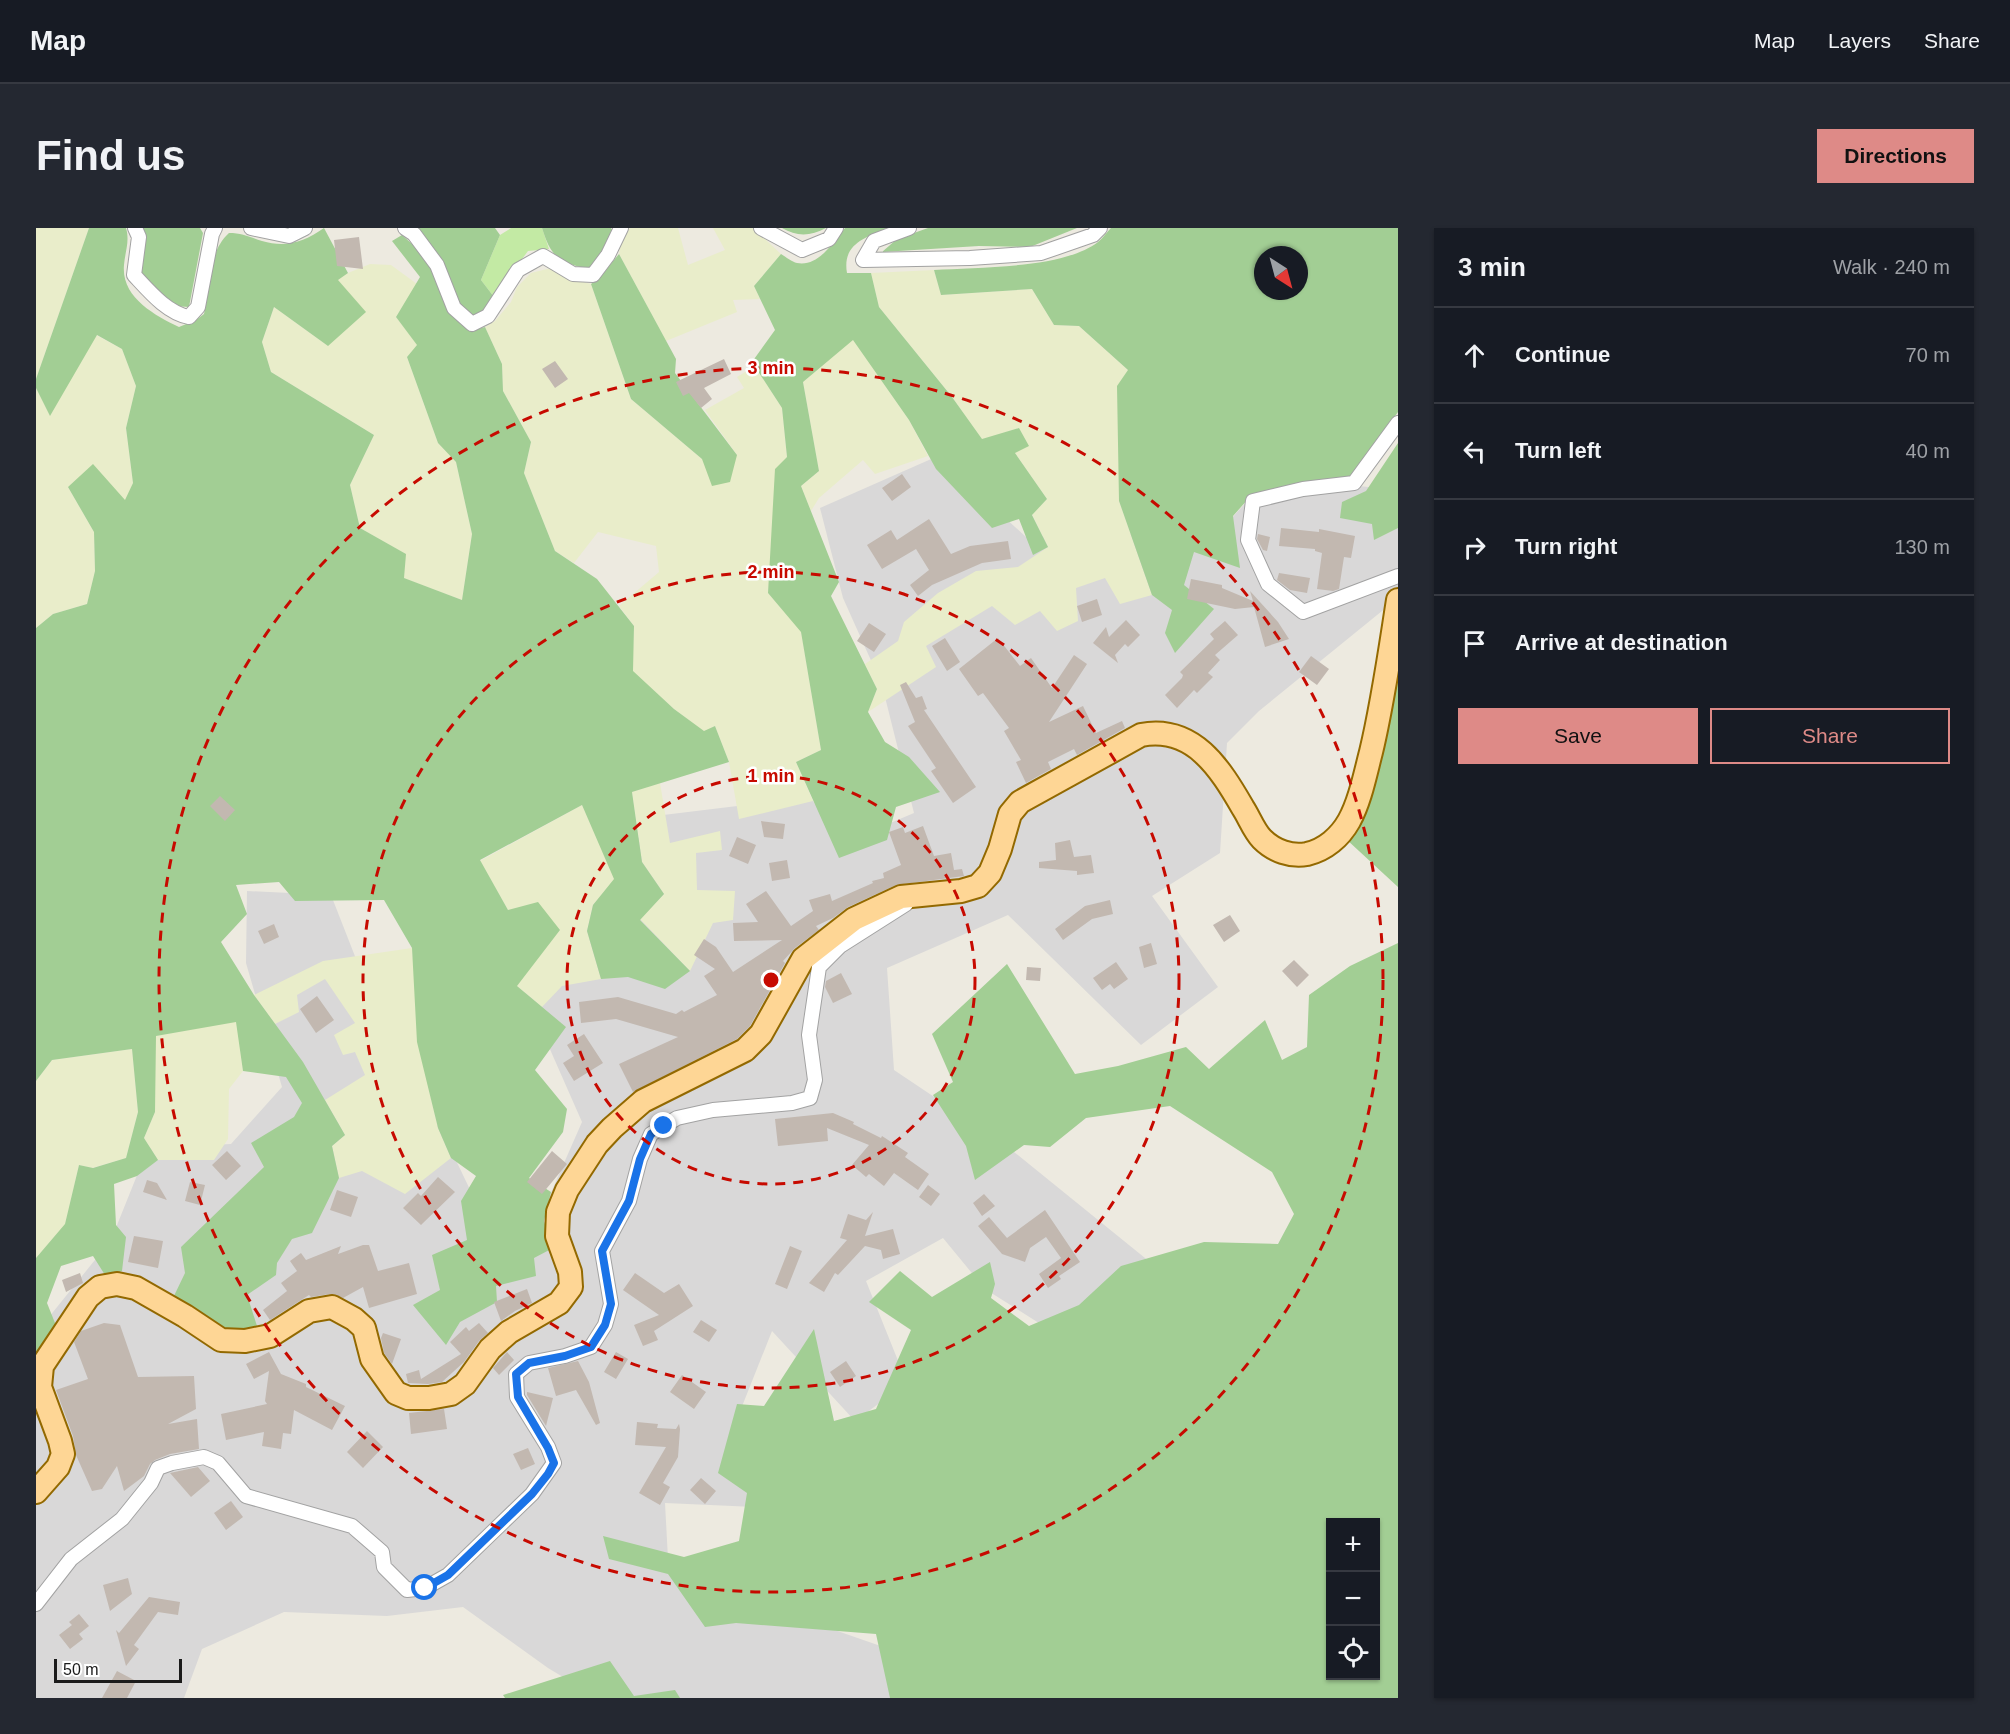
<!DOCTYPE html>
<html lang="en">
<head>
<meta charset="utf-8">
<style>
  body { margin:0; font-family:Arial,sans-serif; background:#242831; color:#f1f3f6 }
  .controls { position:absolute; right:18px; bottom:18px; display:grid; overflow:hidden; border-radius:0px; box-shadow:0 2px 4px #0004 }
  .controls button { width:54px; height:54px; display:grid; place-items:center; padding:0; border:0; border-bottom:2px solid #363941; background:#171b24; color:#f1f3f6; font:30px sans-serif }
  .compass { position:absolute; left:1218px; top:18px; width:54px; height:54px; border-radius:50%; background:#171b24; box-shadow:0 2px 4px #0004; rotate:144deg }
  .scale { position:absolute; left:18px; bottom:15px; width:128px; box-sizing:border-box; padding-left:6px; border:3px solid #1b1b1b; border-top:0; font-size:16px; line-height:21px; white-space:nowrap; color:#1b1b1b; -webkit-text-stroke:4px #fff; paint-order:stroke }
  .stop { position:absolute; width:18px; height:18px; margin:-14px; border:4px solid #1a73e8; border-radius:50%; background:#fff }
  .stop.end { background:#1a73e8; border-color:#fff; box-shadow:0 2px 6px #0008 }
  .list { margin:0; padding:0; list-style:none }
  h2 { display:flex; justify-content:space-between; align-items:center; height:78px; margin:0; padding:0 24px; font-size:26px }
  h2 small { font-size:20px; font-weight:400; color:#9ea1a6 }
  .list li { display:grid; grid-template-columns:39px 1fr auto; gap:18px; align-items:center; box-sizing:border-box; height:96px; padding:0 24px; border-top:2px solid #363941 }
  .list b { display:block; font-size:22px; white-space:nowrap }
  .list em { font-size:20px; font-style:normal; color:#9ea1a6 }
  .actions { display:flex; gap:12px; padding:18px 24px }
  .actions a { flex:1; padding:14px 0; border:2px solid #de8a87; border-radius:0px; text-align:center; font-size:21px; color:#de8a87 }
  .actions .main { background:#de8a87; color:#111 }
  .icon { flex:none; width:33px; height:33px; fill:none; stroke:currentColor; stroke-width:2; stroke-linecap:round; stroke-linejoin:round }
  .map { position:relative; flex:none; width:1362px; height:1470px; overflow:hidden; border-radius:0px }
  header { display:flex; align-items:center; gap:36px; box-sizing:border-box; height:84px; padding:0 30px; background:#171b24; border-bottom:2px solid #363941 }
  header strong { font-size:28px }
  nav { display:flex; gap:33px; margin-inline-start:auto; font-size:21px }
  .intro { display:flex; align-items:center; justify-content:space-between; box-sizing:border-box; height:144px; padding:0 36px }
  h1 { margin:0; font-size:42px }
  .button { padding:15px 27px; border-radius:0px; background:#de8a87; color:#111; font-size:21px; font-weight:700 }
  main { display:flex; gap:36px; padding:0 36px }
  aside { flex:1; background:#171b24; border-radius:0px; box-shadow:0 2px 4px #0004 }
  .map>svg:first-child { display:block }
  .residential { fill:#d9d8d8 }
  .farmland { fill:#e9edca }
  .grass { fill:#c3eaa4 }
  .forest { fill:#a2ce94; fill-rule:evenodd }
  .building { fill:#c2b8b0 }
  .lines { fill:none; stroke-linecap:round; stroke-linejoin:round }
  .street-casing { stroke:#a2a2a2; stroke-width:16 }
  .primary-casing { stroke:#936900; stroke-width:26 }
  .street { stroke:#fff; stroke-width:14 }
  .primary { stroke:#fed695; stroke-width:22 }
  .route { stroke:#1a73e8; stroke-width:8 }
  .ring { fill:none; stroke:#c70a00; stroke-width:3; stroke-dasharray:10 8 }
  .centre { fill:#c70a00; stroke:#fff; stroke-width:3 }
  .ring-label { font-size:18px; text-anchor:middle; font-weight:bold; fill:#c70a00; stroke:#fff; stroke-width:5; stroke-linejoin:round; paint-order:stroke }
</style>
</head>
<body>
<header>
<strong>Map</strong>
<nav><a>Map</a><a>Layers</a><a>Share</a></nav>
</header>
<div class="intro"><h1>Find us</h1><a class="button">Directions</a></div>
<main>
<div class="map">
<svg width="1362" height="1470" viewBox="0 0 1362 1470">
  <rect width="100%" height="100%" fill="#edeae0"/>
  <path class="residential" d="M 902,228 L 990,309 L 1184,303 L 1233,249 L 1362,262 L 1362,370 L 1223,483 L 1191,515 L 1184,625 L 1116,668 L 1182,759 L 1105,817 L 972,687 L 851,740 L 858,842 L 967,915 L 1130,1047 L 1066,1135 L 949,1061 L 907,1010 L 830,1053 L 871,1155 L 819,1193 L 736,1103 L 701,1191 L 719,1279 L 629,1275 L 632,1331 L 741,1382 L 882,1431 L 886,1470 L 562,1470 L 512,1440 L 427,1379 L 351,1388 L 248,1384 L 166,1421 L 148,1470 L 0,1470 L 0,1157 L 9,1094 L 75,1012 L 112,920 L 195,916 L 246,859 L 210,735 L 211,663 L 295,667 L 342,787 L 415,922 L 450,995 L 510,976 L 546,894 L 487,760 L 619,588 L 774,569 L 807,615 L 878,585 L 846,457 L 807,370 L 784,280 Z"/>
  <path class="farmland" d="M 0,0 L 53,0 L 0,151 Z
    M 594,0 L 642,0 L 652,37 L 689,22 L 677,0 L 717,0 L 745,26 L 718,58 L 724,71 L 697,72 L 701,84 L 630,113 L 583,26 L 585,14 Z
    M 334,36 L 355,37 L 381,56 L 360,89 L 382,117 L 371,129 L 402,215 L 420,234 L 436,306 L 426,372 L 367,350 L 369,326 L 324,300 L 314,257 L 338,207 L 235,144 L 226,114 L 238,79 L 292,118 L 301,52 L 312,45 Z
    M 515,40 L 531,49 L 555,56 L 595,171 L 666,231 L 701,227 L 669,182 L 708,160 L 701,149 L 719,138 L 746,180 L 751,229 L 732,365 L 765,403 L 785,522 L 760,534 L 777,573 L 703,591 L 693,534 L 679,498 L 668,504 L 638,481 L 596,443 L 598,398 L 583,378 L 623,344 L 620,318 L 562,304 L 538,335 L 519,323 L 488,245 L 495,214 L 467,163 L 466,136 L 449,99 L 459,93 L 475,74 L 481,59 L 495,45 Z
    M 898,42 L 905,67 L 996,61 L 1018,97 L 1043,98 L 1092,142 L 1083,273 L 1116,367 L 1084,376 L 1069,350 L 1040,360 L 1042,393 L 1021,403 L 1004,383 L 979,397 L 956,378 L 890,418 L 900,439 L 832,484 L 841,461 L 829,436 L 862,413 L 868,394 L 902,365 L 940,343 L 982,339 L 1012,319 L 996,286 L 1011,271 L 979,225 L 983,200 L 946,212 L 916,169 L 843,79 L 835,45 Z
    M 60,107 L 86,121 L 100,158 L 90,200 L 97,255 L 90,273 L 32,259 L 58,304 L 59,343 L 51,376 L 17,386 L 0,400 L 0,160 L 14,187 Z
    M 817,111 L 873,192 L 892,228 L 839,246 L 827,232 L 783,270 L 775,283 L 765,258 L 783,243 L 767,154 Z
    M 624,555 L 634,615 L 684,603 L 686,622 L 660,625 L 661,662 L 699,663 L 697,692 L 677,695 L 654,743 L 604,691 L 628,666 L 606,634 L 596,564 Z
    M 546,577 L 579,651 L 557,677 L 551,703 L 565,751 L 526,758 L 506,779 L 481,758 L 472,682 L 444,633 Z
    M 376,720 L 379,759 L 393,862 L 402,900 L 415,930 L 369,966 L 326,943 L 303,950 L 296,918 L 309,907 L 289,872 L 329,847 L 319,824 L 307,827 L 298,807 L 319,795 L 289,751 L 261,767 L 263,784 L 239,796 L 218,767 L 287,733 Z
    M 201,793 L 207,843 L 193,861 L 192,911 L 178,932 L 122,932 L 108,910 L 119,884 L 119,808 Z
    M 96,821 L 102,884 L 90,930 L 56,940 L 43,937 L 29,997 L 0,1030 L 0,853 L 16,832 Z"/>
  <path class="grass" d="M 475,0 L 506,0 L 513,21 L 492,23 L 458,69 L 445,52 L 464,7 Z"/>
  <path class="forest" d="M 53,0 L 90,0 C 94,13 89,24 88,37 C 85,69 118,87 143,99 L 160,92 L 168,86 C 175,59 171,25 193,5 C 206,5 214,9 226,13 C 250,20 268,14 288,0 L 312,45 L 302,52 L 330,84 L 292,118 L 238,79 L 226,114 L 235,144 L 338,207 L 314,257 L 324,300 L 370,326 L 368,350 L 426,372 L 436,306 L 420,234 L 402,215 L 371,129 L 381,117 L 360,89 L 384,49 L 356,13 L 366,7 L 384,23 L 397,42 L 415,85 L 435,103 L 449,99 L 466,136 L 467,163 L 495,214 L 488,245 L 519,323 L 561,351 L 598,398 L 597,443 L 638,481 L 668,503 L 679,498 L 693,534 L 596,564 L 606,634 L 628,666 L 604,692 L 654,743 L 629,761 L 592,749 L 565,751 L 551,703 L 557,677 L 578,651 L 546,577 L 444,632 L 472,682 L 502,674 L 524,702 L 481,758 L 530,799 L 499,842 L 531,881 L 527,904 L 493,950 L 515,964 L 508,993 L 517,1020 L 498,1030 L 500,1048 L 460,1058 L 461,1074 L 424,1094 L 410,1117 L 377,1077 L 404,1062 L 396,1027 L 431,1012 L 425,973 L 440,948 L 415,930 L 402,900 L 381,814 L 376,720 L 348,672 L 259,673 L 243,654 L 200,657 L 211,686 L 185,714 L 218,767 L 267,834 L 309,907 L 296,918 L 303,950 L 276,1005 L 256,1011 L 241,1035 L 240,1047 L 211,1067 L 222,1101 C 178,1107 170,1094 137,1070 L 149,1045 L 145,1019 L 228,939 L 215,915 L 258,889 L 266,875 L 250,849 L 207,843 L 200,794 L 120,808 L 119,884 L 108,910 L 122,932 L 101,948 L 78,956 L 80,997 L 90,1009 L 86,1043 L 69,1047 L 57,1028 L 25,1038 L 11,1075 L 21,1100 L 0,1134 L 0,1030 L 29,996 L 43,937 L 57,940 L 90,930 L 102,884 L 96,821 L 16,832 L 0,853 L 0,400 L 17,386 L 51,376 L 59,343 L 58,304 L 32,259 L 57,236 L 89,272 L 97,255 L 90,200 L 100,158 L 86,121 L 61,107 L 14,188 L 0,160 L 0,151 Z
    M 106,0 L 164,0 L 167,5 L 153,79 L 138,78 L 100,42 L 109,14 Z
    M 379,0 L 459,0 L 464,7 L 445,52 L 458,69 L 448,85 L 435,90 L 421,76 Z
    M 506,0 L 575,0 L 577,4 L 567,25 L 553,41 C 523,35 515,29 506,0 Z
    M 746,0 L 790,0 C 775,8 761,9 746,0 Z
    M 809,0 L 851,0 C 829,10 806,16 811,45 L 835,45 L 843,79 L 916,169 L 946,211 L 983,200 L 993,218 L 979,225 L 1011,271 L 996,287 L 1012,319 L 997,327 L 983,291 L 956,300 L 900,241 L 873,192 L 817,112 L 767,154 L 783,243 L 765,258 L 803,354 L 795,368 L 841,461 L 832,484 L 849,514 L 873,529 L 904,564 L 860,579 L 851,612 L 803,630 L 760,534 L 785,522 L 765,404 L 732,365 L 739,241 L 751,229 L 746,180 L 716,134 L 739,102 L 718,58 L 745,26 C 750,29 756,34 761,35 C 783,39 797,14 809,0 Z
    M 892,0 L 1041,0 L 994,19 L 943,18 L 846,24 L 861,11 Z
    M 1075,0 L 1362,0 L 1362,184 L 1312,252 L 1237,261 L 1213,270 L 1197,288 L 1204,340 L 1158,324 L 1148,357 L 1178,381 L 1139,425 L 1129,405 L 1136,382 L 1116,367 L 1083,273 L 1081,158 L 1092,142 L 1043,98 L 1018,97 L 996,61 L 905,67 L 898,42 C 942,39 1027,41 1062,14 C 1067,10 1071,4 1075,0 ZM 1227,27 L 1263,27 L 1263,63 L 1227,63 Z
    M 583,26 L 640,131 L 639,145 L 701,227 L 694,254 L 676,258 L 666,231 L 595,171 L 555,56 L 563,50 Z
    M 1362,215 L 1362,300 L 1338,312 L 1336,296 L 1304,290 L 1306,274 L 1330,263 Z
    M 1362,443 L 1362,659 L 1310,611 Z
    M 1362,715 L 1362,1470 L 854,1470 L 840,1406 L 700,1395 L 669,1399 L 632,1346 L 573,1331 L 567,1308 L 648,1329 L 703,1313 L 711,1265 L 682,1245 L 701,1176 L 728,1178 L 778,1101 L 798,1193 L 840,1181 L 875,1102 L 833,1074 L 864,1043 L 896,1069 L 954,1034 L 959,1056 L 955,1070 L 993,1098 L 1043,1077 L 1085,1038 L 1168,1014 L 1242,1016 L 1258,986 L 1236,944 L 1134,878 L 1050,890 L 1014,919 L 988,917 L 939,952 L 930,918 L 897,867 L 917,854 L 896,806 L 971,736 L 1039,846 L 1082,838 L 1150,819 L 1173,841 L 1229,792 L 1246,832 L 1271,819 L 1273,767 L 1314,738 ZM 1294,1294 L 1340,1294 L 1340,1448 L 1294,1448 Z
    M 574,1433 L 598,1468 L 639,1462 L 644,1470 L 469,1470 L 467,1467 Z"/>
  <path class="building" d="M 323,9 L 327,41 L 301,38 L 298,12 Z
    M 688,131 L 695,146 L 668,160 L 676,171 L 665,180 L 653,165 L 647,168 L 640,154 Z
    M 519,133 L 532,151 L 519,160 L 506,141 Z
    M 866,246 L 875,259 L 856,273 L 846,260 Z
    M 893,291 L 915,326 L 934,318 L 972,313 L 975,331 L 946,335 L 896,357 L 882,368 L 874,357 L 893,342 L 880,321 L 846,341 L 831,317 L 855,302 L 861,312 Z
    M 1245,300 L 1283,304 L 1283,301 L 1319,308 L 1315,330 L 1308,329 L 1303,361 L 1297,363 L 1281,361 L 1286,325 L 1279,323 L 1279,321 L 1243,318 Z
    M 1222,306 L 1234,309 L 1231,323 L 1227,322 L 1221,311 Z
    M 1243,345 L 1274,350 L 1271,365 L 1254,362 L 1241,352 Z
    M 1155,351 L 1186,357 L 1186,360 L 1217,373 L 1214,363 L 1242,394 L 1253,411 L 1229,419 L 1218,379 L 1199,381 L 1151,371 Z
    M 1061,371 L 1066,387 L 1046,394 L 1041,378 Z
    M 1090,392 L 1104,407 L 1092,419 L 1089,416 L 1079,427 L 1082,435 L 1057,415 L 1070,399 L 1073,409 Z
    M 1189,393 L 1202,407 L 1179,427 L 1184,432 L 1172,445 L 1177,449 L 1161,465 L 1158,462 L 1141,480 L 1129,467 L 1146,450 L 1147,447 L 1144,444 L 1178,411 L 1174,406 Z
    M 833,395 L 850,406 L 838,424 L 821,413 Z
    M 909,410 L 924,434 L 911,443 L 896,418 Z
    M 962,410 L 984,438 L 995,430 L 1016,460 L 1038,427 L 1051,436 L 1013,494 L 1047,478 L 1060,505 L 1086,493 L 1089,500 L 1041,527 L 1038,521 L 1012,534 L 1015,541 L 990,555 L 980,534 L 985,532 L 968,503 L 973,500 L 947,465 L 942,468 L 923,441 Z
    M 1275,428 L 1293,441 L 1281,457 L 1263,444 Z
    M 870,454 L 880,470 L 886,468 L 891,481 L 888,482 L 940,559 L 917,575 L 895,543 L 900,540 L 872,498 L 879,494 L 864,457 Z
    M 184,568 L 199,582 L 189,593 L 174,578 Z
    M 725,593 L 749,596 L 747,611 L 728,609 Z
    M 887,598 L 898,628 L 915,625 L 918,642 L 926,641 L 928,648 L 860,657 L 812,679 L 797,690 L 780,698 L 783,702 L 759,720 L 747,733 L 749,735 L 714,798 L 701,811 L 597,864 L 583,836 L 642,809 L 580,791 L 545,795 L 543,774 L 582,769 L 640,786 L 646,782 L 648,784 L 681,767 L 668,748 L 679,741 L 658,727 L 668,711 L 680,719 L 697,744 L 746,712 L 698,713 L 697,695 L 722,694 L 710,676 L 730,663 L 755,698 L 777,683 L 773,672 L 794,666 L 796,673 L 837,655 L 836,653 L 848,650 L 847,645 L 865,637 L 853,604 L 867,599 L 869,605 Z
    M 701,609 L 720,617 L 712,636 L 693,628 Z
    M 1034,612 L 1038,629 L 1055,627 L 1058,645 L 1041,647 L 1041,643 L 1003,640 L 1003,634 L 1020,632 L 1019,615 Z
    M 751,632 L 754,650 L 736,653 L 733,635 Z
    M 1074,672 L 1077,686 L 1056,691 L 1027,712 L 1019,701 L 1049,678 Z
    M 1194,687 L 1204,703 L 1188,714 L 1177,697 Z
    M 238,696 L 243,709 L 228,716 L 222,703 Z
    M 1115,715 L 1121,736 L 1108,740 L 1103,719 Z
    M 1258,732 L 1273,747 L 1261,759 L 1246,743 Z
    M 1080,734 L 1092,751 L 1078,761 L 1074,756 L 1066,762 L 1057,750 Z
    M 991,739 L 1005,740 L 1004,753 L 990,752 Z
    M 805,745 L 816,766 L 797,775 L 789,759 L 790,753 Z
    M 281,768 L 298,792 L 280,805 L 264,781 Z
    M 548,806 L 567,835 L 538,853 L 527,835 L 538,828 L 531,817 Z
    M 797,885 L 818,894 L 817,896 L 845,910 L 846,908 L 872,925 L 869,929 L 893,946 L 882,962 L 858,945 L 848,958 L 833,946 L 830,949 L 816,937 L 833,917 L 791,900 L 792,913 L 742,918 L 739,891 Z
    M 191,923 L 205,938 L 190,952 L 176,937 Z
    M 516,923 L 531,936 L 506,966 L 491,954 Z
    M 402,949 L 419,964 L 385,997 L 367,980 L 382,965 L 385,968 Z
    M 111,952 L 121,955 L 131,972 L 107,964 Z
    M 154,954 L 169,957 L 164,977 L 149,973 Z
    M 892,957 L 904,966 L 895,978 L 883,969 Z
    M 301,962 L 322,969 L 315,989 L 294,982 Z
    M 948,966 L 959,978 L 946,988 L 937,975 Z
    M 1009,982 L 1044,1034 L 1023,1048 L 1025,1051 L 1012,1060 L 1003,1046 L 1025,1030 L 1010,1009 L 994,1020 L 989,1034 L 966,1026 L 942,998 L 953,989 L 971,1010 Z
    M 837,984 L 829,1008 L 857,1001 L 864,1026 L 847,1031 L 845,1022 L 829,1018 L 802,1047 L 799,1045 L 788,1064 L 773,1055 L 811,1012 L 804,1010 L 812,986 L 830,992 Z
    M 98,1008 L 127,1013 L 122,1040 L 92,1034 Z
    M 327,1017 L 333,1017 L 342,1043 L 373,1035 L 381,1066 L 333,1080 L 327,1059 L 307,1070 L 294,1066 L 275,1069 L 273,1067 L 234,1092 L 227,1082 L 251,1063 L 245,1055 L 261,1043 L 254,1033 L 265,1025 L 270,1032 L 305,1018 L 302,1026 Z
    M 754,1018 L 766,1023 L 751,1061 L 739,1056 Z
    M 44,1045 L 47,1055 L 30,1064 L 26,1052 Z
    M 599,1045 L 628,1065 L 643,1056 L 657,1078 L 618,1103 L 622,1112 L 607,1118 L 598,1097 L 623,1087 L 587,1062 Z
    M 491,1061 L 496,1075 L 479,1083 L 465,1093 L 458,1074 Z
    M 665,1092 L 681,1102 L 673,1114 L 657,1104 Z
    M 68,1095 L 84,1097 L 102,1149 L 158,1148 L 160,1181 L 132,1196 L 161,1191 L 163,1221 L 134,1226 L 119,1232 L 114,1236 L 108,1248 L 88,1263 L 81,1238 L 66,1261 L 56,1263 L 40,1227 L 37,1208 L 20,1162 L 52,1151 L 38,1114 L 45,1103 Z
    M 443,1095 L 452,1105 L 443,1113 L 428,1134 L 406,1154 L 392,1156 L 372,1155 L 370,1146 L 383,1142 L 385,1151 L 425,1126 L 414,1114 L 430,1099 L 433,1103 Z
    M 347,1105 L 365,1111 L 356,1136 L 348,1125 L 345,1110 Z
    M 233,1124 L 245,1146 L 270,1156 L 270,1159 L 309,1178 L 296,1202 L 258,1182 L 255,1206 L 247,1205 L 245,1221 L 226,1218 L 228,1204 L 190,1212 L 185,1186 L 231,1176 L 229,1173 L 233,1143 L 218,1151 L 210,1136 Z
    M 471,1124 L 478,1132 L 463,1147 L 457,1140 Z
    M 580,1124 L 592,1131 L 580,1151 L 568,1144 Z
    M 542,1133 L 553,1154 L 564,1195 L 560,1197 L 540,1162 L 520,1168 L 512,1140 Z
    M 810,1133 L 820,1148 L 804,1159 L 794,1144 Z
    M 646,1147 L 670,1164 L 658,1181 L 634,1164 Z
    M 491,1164 L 517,1170 L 510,1198 L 491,1167 Z
    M 408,1181 L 411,1201 L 375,1206 L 373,1185 Z
    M 601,1194 L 622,1196 L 621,1200 L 640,1201 L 643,1196 L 644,1201 L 642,1229 L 627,1255 L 634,1259 L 624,1277 L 603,1265 L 630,1219 L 599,1217 Z
    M 331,1203 L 347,1219 L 327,1240 L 311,1224 Z
    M 492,1220 L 499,1236 L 485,1242 L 477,1226 Z
    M 162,1239 L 174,1253 L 155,1269 L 134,1245 Z
    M 665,1250 L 680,1263 L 669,1276 L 654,1262 Z
    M 195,1273 L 207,1289 L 190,1302 L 178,1285 Z
    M 92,1350 L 96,1366 L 74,1383 L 67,1357 Z
    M 113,1369 L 144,1374 L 142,1387 L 122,1384 L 98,1417 L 103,1421 L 90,1438 L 80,1402 L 83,1405 Z
    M 43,1386 L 53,1398 L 43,1406 L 47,1411 L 34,1421 L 23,1407 L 36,1397 L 33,1394 Z
    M 81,1443 L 100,1453 L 91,1470 L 66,1470 Z"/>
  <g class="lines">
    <g class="street-casing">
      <path id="street" d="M 99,0 L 103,9 L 98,47 C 113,63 131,85 153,89 L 162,79 L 176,6 L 179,0
        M 215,0 L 253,8 L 269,0
        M 369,0 L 378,6 L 401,37 L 418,80 L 436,96 L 452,88 L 482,42 L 507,28 L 537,46 L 557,47 L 572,27 L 585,0
        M 725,0 L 766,22 L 793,11 L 800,0
        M 873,0 L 838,13 L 827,32 L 934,30 L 1005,25 L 1057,7 L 1064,0
        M 1362,195 L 1318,255 L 1267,261 L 1217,273 L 1212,312 L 1232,356 L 1267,384 L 1362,348
        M 0,1376 L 35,1331 L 86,1291 L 115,1255 L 122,1240 L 136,1235 L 168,1229 L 182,1235 L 210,1268 L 316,1298 L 346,1324 L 348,1339 L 371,1362 L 389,1360 L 412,1347 L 496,1266 L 518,1235 L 512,1219 L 481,1169 L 480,1146 L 493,1135 L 529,1128 L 555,1119 L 569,1097 L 575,1076 L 566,1023 L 593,973 L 604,931 L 615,906 L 641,890 L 677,882 L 756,875 L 774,870 L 779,852 L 773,807 L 783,739 L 804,718 L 870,676"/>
    </g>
    <g class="primary-casing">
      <path id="primary" d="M 0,1264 L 22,1239 L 27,1226 L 24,1213 L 4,1159 L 6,1138 L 52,1069 L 64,1059 L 81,1056 L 100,1060 L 149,1088 L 185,1112 L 209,1113 L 234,1108 L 273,1083 L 296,1079 L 318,1091 L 328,1100 L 336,1131 L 360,1165 L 372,1170 L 393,1170 L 415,1166 L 429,1156 L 454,1121 L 473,1104 L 523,1075 L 535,1059 L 534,1044 L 521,1008 L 522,984 L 531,962 L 561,916 L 576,900 L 607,873 L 709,822 L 725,806 L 767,731 L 818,691 L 865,669 L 925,663 L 942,658 L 954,645 L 964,621 L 974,586 L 984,574 L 1105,507 C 1157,497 1184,540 1207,580 C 1213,589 1218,603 1226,611 C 1238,623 1255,629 1271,626 C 1289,622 1304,609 1313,593 C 1324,573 1329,547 1335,524 C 1347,474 1354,423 1362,372"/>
    </g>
    <use href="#street" class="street"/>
    <use href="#primary" class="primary"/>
  </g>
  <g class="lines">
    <path class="route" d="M 389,1360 L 412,1347 L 496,1266 L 512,1246 L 518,1235 L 512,1220 L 482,1169 L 480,1146 L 493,1135 L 529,1128 L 555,1119 L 569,1097 L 575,1076 L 566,1023 L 593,973 L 604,931 L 615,906 L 628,898"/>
  </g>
  <g class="ring">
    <circle cx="735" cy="752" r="204"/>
    <circle cx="735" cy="752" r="408"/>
    <circle cx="735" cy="752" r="612"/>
  </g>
  <circle cx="735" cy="752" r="9" class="centre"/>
  <g class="ring-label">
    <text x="735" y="146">3 min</text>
    <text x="735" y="350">2 min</text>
    <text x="735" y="554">1 min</text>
  </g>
</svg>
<div class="controls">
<button>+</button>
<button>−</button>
<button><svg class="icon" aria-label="locate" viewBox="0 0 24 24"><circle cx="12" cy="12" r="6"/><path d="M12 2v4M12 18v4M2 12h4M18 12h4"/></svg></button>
</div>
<svg class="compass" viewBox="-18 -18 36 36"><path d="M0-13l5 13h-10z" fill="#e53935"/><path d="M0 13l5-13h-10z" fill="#9ea1a6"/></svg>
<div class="scale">50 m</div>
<div class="stop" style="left:389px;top:1360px"></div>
<div class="stop end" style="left:628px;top:898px"></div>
</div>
<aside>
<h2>3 min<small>Walk · 240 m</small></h2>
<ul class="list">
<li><svg class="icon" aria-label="ahead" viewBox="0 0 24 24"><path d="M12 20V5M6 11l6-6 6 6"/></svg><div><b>Continue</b></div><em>70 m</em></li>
<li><svg class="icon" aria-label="left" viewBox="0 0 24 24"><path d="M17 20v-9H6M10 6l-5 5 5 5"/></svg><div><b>Turn left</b></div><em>40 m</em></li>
<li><svg class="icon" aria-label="right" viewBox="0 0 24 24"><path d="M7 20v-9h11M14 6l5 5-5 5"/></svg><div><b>Turn right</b></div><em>130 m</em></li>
<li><svg class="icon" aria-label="arrive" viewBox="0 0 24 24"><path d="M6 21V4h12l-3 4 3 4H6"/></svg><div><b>Arrive at destination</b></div></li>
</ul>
<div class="actions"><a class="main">Save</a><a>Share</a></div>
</aside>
</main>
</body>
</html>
